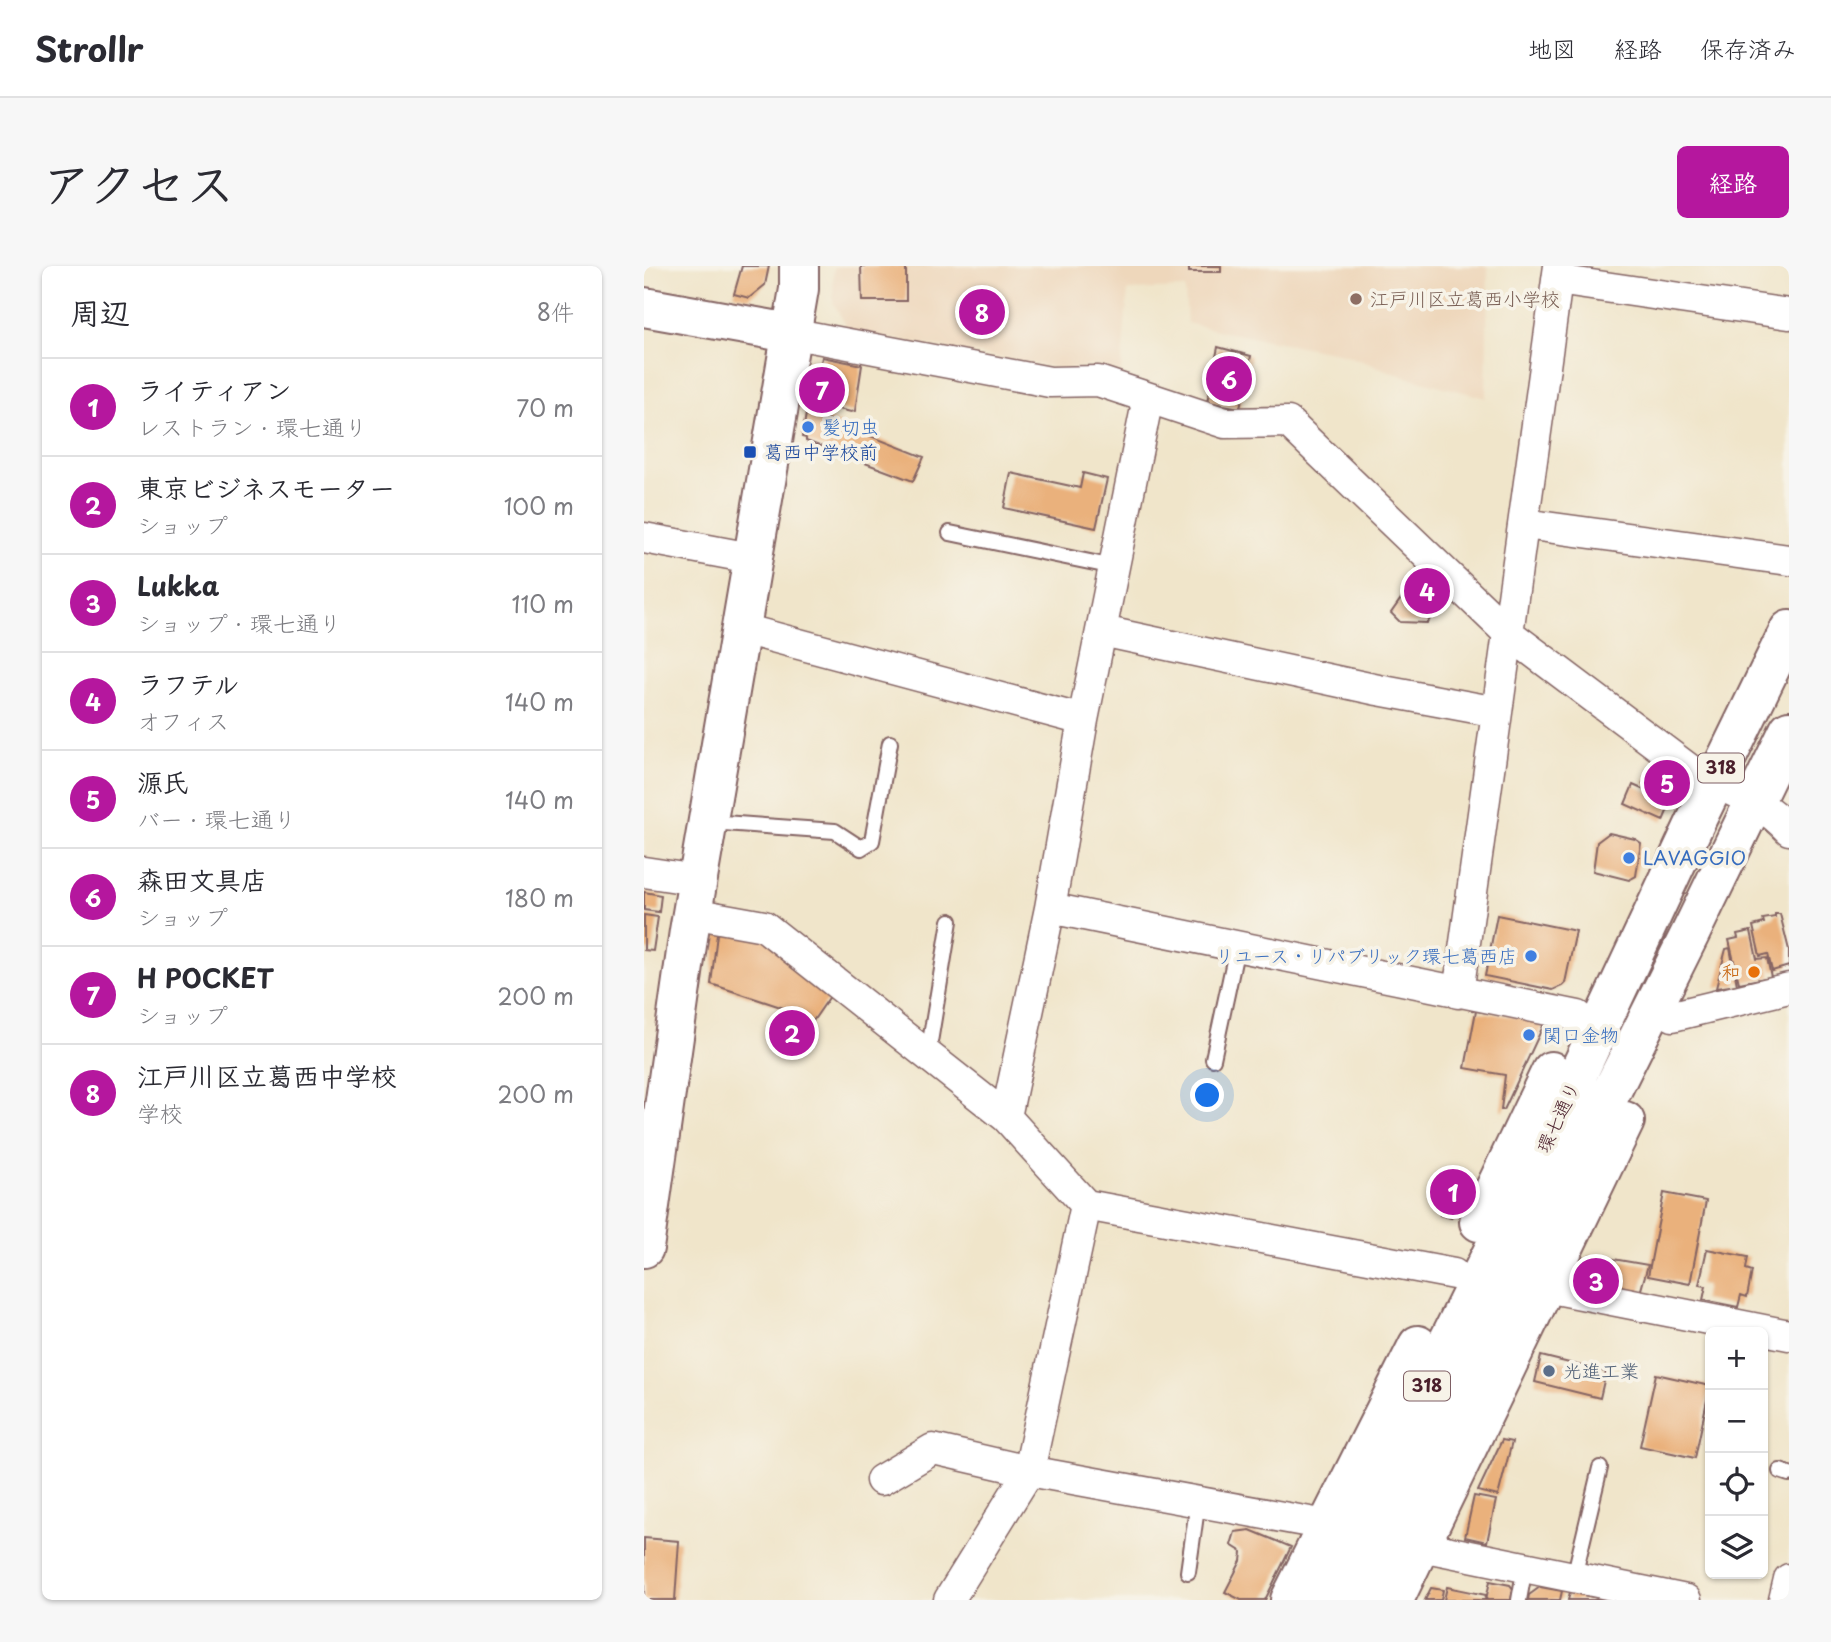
<!DOCTYPE html>
<html lang="ja">
<head>
<meta charset="utf-8">
<style>
  body { margin:0; font-family:"Playpen Sans","Klee One",sans-serif; background:#f7f7f7; color:#2b2b33 }
  .controls { position:absolute; right:21px; bottom:21px; display:grid; overflow:hidden; border-radius:10px; box-shadow:0 2px 5px #0004 }
  .controls button { width:63px; height:63px; display:grid; place-items:center; padding:0; border:0; border-bottom:2px solid #e1e1e2; background:#fff; color:#2b2b33; font:35px sans-serif }
  .you { position:absolute; left:564px; top:830px; width:24px; height:24px; margin:-18px; border:5px solid #fff; border-radius:50%; background:#1a73e8; box-shadow:0 0 0 10px #1a73e833 }
  .badge { display:grid; place-items:center; width:46px; height:46px; border-radius:50%; background:#b5179e; color:#fff; font-size:23px; font-weight:700 }
  .pin { position:absolute; translate:-50% -50%; border:4px solid #fff; box-shadow:0 2px 7px #0006 }
  .list { margin:0; padding:0; list-style:none }
  h2 { display:flex; justify-content:space-between; align-items:center; height:91px; margin:0; padding:0 28px; font-size:30px }
  h2 small { font-size:23px; font-weight:400; color:#7c7c81 }
  .list li { display:grid; grid-template-columns:46px 1fr auto; gap:21px; align-items:center; box-sizing:border-box; height:98px; padding:0 28px; border-top:2px solid #e1e1e2 }
  .list b { display:block; font-size:26px; white-space:nowrap }
  .list p { margin:0; font-size:23px; white-space:nowrap; color:#7c7c81 }
  .list em { font-size:23px; font-style:normal; color:#7c7c81 }
  .icon { flex:none; width:38px; height:38px; fill:none; stroke:currentColor; stroke-width:2; stroke-linecap:round; stroke-linejoin:round }
  .map { position:relative; flex:none; width:1145px; height:1334px; overflow:hidden; border-radius:10px }
  header { display:flex; align-items:center; gap:42px; box-sizing:border-box; height:98px; padding:0 35px; background:#fff; border-bottom:2px solid #e1e1e2 }
  header strong { font-size:33px }
  nav { display:flex; gap:38px; margin-inline-start:auto; font-size:24px }
  .intro { display:flex; align-items:center; justify-content:space-between; box-sizing:border-box; height:168px; padding:0 42px }
  h1 { margin:0; font-size:49px }
  .button { padding:18px 32px; border-radius:10px; background:#b5179e; color:#fff; font-size:24px; font-weight:700 }
  main { display:flex; gap:42px; padding:0 42px }
  aside { flex:1; background:#fff; border-radius:10px; box-shadow:0 2px 5px #0004 }
  .map>svg:first-child { display:block }
  .built { fill:#eed7bb }
  .building { fill:#eab17b }
  .lines { fill:none; stroke-linecap:round; stroke-linejoin:round }
  .lane-casing { stroke:#846463; stroke-width:18 }
  .street-casing { stroke:#846463; stroke-width:33 }
  .secondary-casing { stroke:#846463; stroke-width:42 }
  .primary-casing { stroke:#846463; stroke-width:42 }
  .lane { stroke:#fff; stroke-width:14 }
  .street { stroke:#fff; stroke-width:30 }
  .secondary { stroke:#fff; stroke-width:38 }
  .primary { stroke:#fff; stroke-width:38 }
  .education-dot { fill:#8d6e63; stroke:#f7f3e8; stroke-width:2.5 }
  .shop-dot { fill:#3f7fe0; stroke:#f7f3e8; stroke-width:2.5 }
  .transit-dot { fill:#1a4fb4; stroke:#f7f3e8; stroke-width:2.5 }
  .food-dot { fill:#e8710a; stroke:#f7f3e8; stroke-width:2.5 }
  .service-dot { fill:#5c6f8a; stroke:#f7f3e8; stroke-width:2.5 }
  .labels { text-anchor:middle; stroke-width:7; stroke-linejoin:round; paint-order:stroke }
  .shield { fill:#f7f3e8; stroke:#7e5f64; stroke-width:2 }
  .shield-label { font-size:18px; font-weight:bold; fill:#4a1f2b }
  .education-label { font-size:19px; fill:#785e54; stroke:#f7f3e8; text-anchor:start }
  .shop-label { font-size:19px; fill:#366cbe; stroke:#f7f3e8; text-anchor:start }
  .transit-label { font-size:19px; fill:#164399; stroke:#f7f3e8; text-anchor:start }
  .food-label { font-size:19px; fill:#c56008; stroke:#f7f3e8; text-anchor:end }
  .street-label { font-size:19px; fill:#4a1f2b; stroke:#f7f3e8 }
  .service-label { font-size:19px; fill:#4e5e75; stroke:#f7f3e8; text-anchor:start }
</style>
</head>
<body>
<header>
<strong>Strollr</strong>
<nav><a>地図</a><a>経路</a><a>保存済み</a></nav>
</header>
<div class="intro"><h1>アクセス</h1><a class="button">経路</a></div>
<main>
<aside>
<h2>周辺<small>8件</small></h2>
<ul class="list">
<li><span class="badge">1</span><div><b>ライティアン</b><p>レストラン · 環七通り</p></div><em>70 m</em></li>
<li><span class="badge">2</span><div><b>東京ビジネスモーター</b><p>ショップ</p></div><em>100 m</em></li>
<li><span class="badge">3</span><div><b>Lukka</b><p>ショップ · 環七通り</p></div><em>110 m</em></li>
<li><span class="badge">4</span><div><b>ラフテル</b><p>オフィス</p></div><em>140 m</em></li>
<li><span class="badge">5</span><div><b>源氏</b><p>バー · 環七通り</p></div><em>140 m</em></li>
<li><span class="badge">6</span><div><b>森田文具店</b><p>ショップ</p></div><em>180 m</em></li>
<li><span class="badge">7</span><div><b>H POCKET</b><p>ショップ</p></div><em>200 m</em></li>
<li><span class="badge">8</span><div><b>江戸川区立葛西中学校</b><p>学校</p></div><em>200 m</em></li>
</ul>
</aside>
<div class="map">
<svg width="1145" height="1334" viewBox="0 0 1145 1334">
  <rect width="100%" height="100%" fill="#f7f3e8"/>
  <filter id="ink" filterUnits="userSpaceOnUse"><feTurbulence type="fractalNoise" baseFrequency=".0143" numOctaves="2"/><feDisplacementMap in="SourceGraphic" scale="14" xChannelSelector="R" yChannelSelector="G"/><feConvolveMatrix kernelMatrix="1 2 1 2 8 2 1 2 1" color-interpolation-filters="sRGB"/></filter>
  <filter id="wash" filterUnits="userSpaceOnUse"><feTurbulence type="fractalNoise" baseFrequency=".00686" numOctaves="4" result="noise"/><feDisplacementMap in="SourceGraphic" scale="28" xChannelSelector="R" yChannelSelector="G"/><feGaussianBlur stdDeviation="1.57" result="paint"/><feColorMatrix in="noise" values="0 0 0 0 0 0 0 0 0 0 0 0 0 0 0 0 0 1.4 0 .05"/><feComposite in="paint" operator="in"/></filter>
  <g filter="url(#wash)">
    <rect width="100%" height="100%" fill="#f0e5ca"/>
    <path class="built" d="M 190,0 L 844,0 L 842,132 L 759,110 L 699,88 L 581,66 L 543,57 L 541,22 L 484,24 L 477,106 L 451,99 L 420,103 L 205,65 L 189,36 Z"/>
    <g id="blocks">
      <path class="building" d="M 98,0 L 125,0 L 121,19 L 105,32 L 90,28 Z
        M 217,0 L 262,0 L 262,35 L 218,35 Z
        M 545,0 L 577,0 L 577,6 L 545,6 Z
        M 574,81 L 607,90 L 596,142 L 563,136 Z
        M 178,91 L 218,99 L 211,145 L 207,146 L 169,137 Z
        M 162,148 L 169,149 L 171,148 L 280,191 L 269,215 L 162,175 L 162,172 L 158,171 Z
        M 367,207 L 436,222 L 439,207 L 463,213 L 452,262 L 360,242 Z
        M 780,300 L 810,322 L 783,357 L 756,356 L 747,347 Z
        M 1013,499 L 1036,511 L 1026,533 L 999,517 Z
        M 989,519 L 1027,536 L 1019,555 L 981,538 Z
        M 965,567 L 991,573 L 997,577 L 992,610 L 985,614 L 949,605 L 953,576 Z
        M 0,626 L 17,629 L 15,646 L 0,644 Z
        M 1131,648 L 1136,648 L 1145,684 L 1145,700 L 1128,705 L 1124,688 L 1116,690 L 1109,660 L 1120,657 L 1119,653 L 1131,651 Z
        M 0,649 L 14,651 L 9,685 L 0,684 Z
        M 853,649 L 932,665 L 921,717 L 918,720 L 909,724 L 841,710 Z
        M 79,663 L 120,671 L 191,723 L 147,787 L 129,776 L 146,744 L 67,718 L 73,668 Z
        M 1107,665 L 1113,693 L 1123,692 L 1127,711 L 1095,717 L 1085,674 L 1094,672 L 1093,668 Z
        M 1086,682 L 1093,719 L 1072,722 L 1082,683 Z
        M 832,745 L 901,756 L 860,844 L 857,844 L 861,809 L 821,802 Z
        M 806,906 L 824,910 L 807,952 L 796,949 Z
        M 1020,927 L 1062,935 L 1046,1018 L 1004,1010 Z
        M 1063,983 L 1104,991 L 1102,1003 L 1108,1005 L 1103,1031 L 1097,1029 L 1094,1041 L 1059,1034 L 1062,1020 L 1055,1019 Z
        M 946,989 L 1004,999 L 996,1027 L 938,1014 Z
        M 897,1090 L 962,1106 L 956,1132 L 891,1116 Z
        M 1012,1108 L 1066,1120 L 1051,1192 L 996,1180 Z
        M 858,1174 L 868,1176 L 854,1230 L 834,1225 Z
        M 830,1230 L 852,1234 L 843,1276 L 821,1271 Z
        M 606,1264 L 647,1281 L 621,1334 L 597,1334 L 581,1326 L 597,1295 L 598,1286 L 587,1279 L 591,1266 Z
        M 0,1272 L 35,1275 L 31,1334 L 0,1334 Z
        M 846,1315 L 866,1319 L 869,1323 L 867,1334 L 842,1334 Z
        M 803,1321 L 842,1329 L 841,1334 L 800,1334 Z
        M 896,1321 L 918,1325 L 916,1334 L 884,1334 L 885,1329 Z
        M 787,1322 L 799,1324 L 797,1334 L 781,1334 Z
        M 926,1326 L 958,1333 L 958,1334 L 924,1334 Z"/>
    </g>
  </g>
  <g filter="url(#ink)">
    <use href="#blocks" fill-opacity="0" stroke="#846463" stroke-width="2"/>
    <g class="lines">
      <g class="lane-casing">
        <path id="lane" d="M 306,267 L 470,301
          M 66,556 L 191,565 L 217,582 L 228,575 L 246,477
          M 284,788 L 306,655
          M 569,793 L 593,681
          M 1136,1205 L 1145,1208
          M 544,1306 L 554,1235
          M 930,1311 L 956,1202
          M 875,1334 L 881,1301"/>
      </g>
      <g class="street-casing">
        <path id="street" d="M 913,14 L 1145,48
          M 146,67 L 406,116 L 454,115 L 581,157 L 644,156 L 864,367 L 1045,503 C 1082,525 1115,531 1145,564
          M 880,258 L 1145,294
          M 0,272 L 107,292
          M 95,362 L 439,454
          M 458,365 L 734,424 L 853,446
          M 0,606 L 53,614
          M 406,642 L 934,750
          M 48,647 L 120,660 L 362,851 L 442,939 L 810,1008
          M 814,727 L 915,0
          M 1029,750 L 1145,722
          M 362,851 L 406,642 L 439,454 L 504,132
          M 902,1021 L 1145,1069
          M 237,1214 L 289,1183 L 385,1205 L 682,1259
          M 777,1280 L 1042,1334
          M 305,1334 L 385,1205 L 442,939
          M 1140,1334 L 1145,1313"/>
      </g>
      <g class="secondary-casing">
        <path id="secondary" d="M 0,41 L 146,67
          M 0,982 L 45,665 L 155,23 L 155,0"/>
      </g>
      <g class="primary-casing">
        <path id="primary" d="M 835,956 L 907,805
          M 646,1334 L 774,1079
          M 676,1334 L 888,906 L 1053,553 L 1145,364
          M 714,1334 L 1047,666 L 1145,464
          M 750,1334 L 981,855"/>
      </g>
      <use href="#lane" class="lane"/>
      <use href="#street" class="street"/>
      <use href="#secondary" class="secondary"/>
      <use href="#primary" class="primary"/>
    </g>
  </g>
  <circle class="education-dot" cx="712" cy="33" r="7"/>
  <g class="shop-dot">
    <circle cx="164" cy="161" r="7"/>
    <circle cx="985" cy="592" r="7"/>
    <circle cx="887" cy="690" r="7"/>
    <circle cx="885" cy="769" r="7"/>
  </g>
  <rect class="transit-dot" x="99" y="179" width="14" height="14" rx="3.5"/>
  <circle class="food-dot" cx="1110" cy="706" r="7"/>
  <circle class="service-dot" cx="905" cy="1105" r="7"/>
  <g class="labels">
    <g class="shield">
      <rect x="1054" y="487.5" width="46" height="29" rx="5"/>
      <rect x="760" y="1105.5" width="46" height="29" rx="5"/>
    </g>
    <g class="shield-label">
      <text x="1077" y="508">318</text>
      <text x="783" y="1126">318</text>
    </g>
    <g class="education-label">
      <text x="726" y="40">江戸川区立葛西小学校</text>
    </g>
    <g class="shop-label">
      <text x="178" y="168">髪切虫</text>
      <text x="999" y="599">LAVAGGIO</text>
      <text x="873" y="697" text-anchor="end">リユース・リパブリック環七葛西店</text>
      <text x="899" y="776">関口金物</text>
    </g>
    <g class="transit-label">
      <text x="120" y="193">葛西中学校前</text>
    </g>
    <g class="food-label">
      <text x="1096" y="713">和</text>
    </g>
    <g class="street-label">
      <text transform="translate(914 851) rotate(-65)" y="7">環七通り</text>
    </g>
    <g class="service-label">
      <text x="919" y="1112">光進工業</text>
    </g>
  </g>
</svg>
<div class="controls">
<button>+</button>
<button>−</button>
<button><svg class="icon" aria-label="locate" viewBox="0 0 24 24"><circle cx="12" cy="12" r="6"/><path d="M12 2v4M12 18v4M2 12h4M18 12h4"/></svg></button>
<button><svg class="icon" aria-label="layers" viewBox="0 0 24 24"><path d="M12 4l9 5-9 5-9-5zM3 14l9 5 9-5"/></svg></button>
</div>
<div class="you"></div>
<div class="pin badge" style="left:809px;top:926px">1</div>
<div class="pin badge" style="left:148px;top:767px">2</div>
<div class="pin badge" style="left:952px;top:1015px">3</div>
<div class="pin badge" style="left:783px;top:325px">4</div>
<div class="pin badge" style="left:1023px;top:517px">5</div>
<div class="pin badge" style="left:585px;top:113px">6</div>
<div class="pin badge" style="left:178px;top:124px">7</div>
<div class="pin badge" style="left:338px;top:46px">8</div>
</div>
</main>
</body>
</html>
